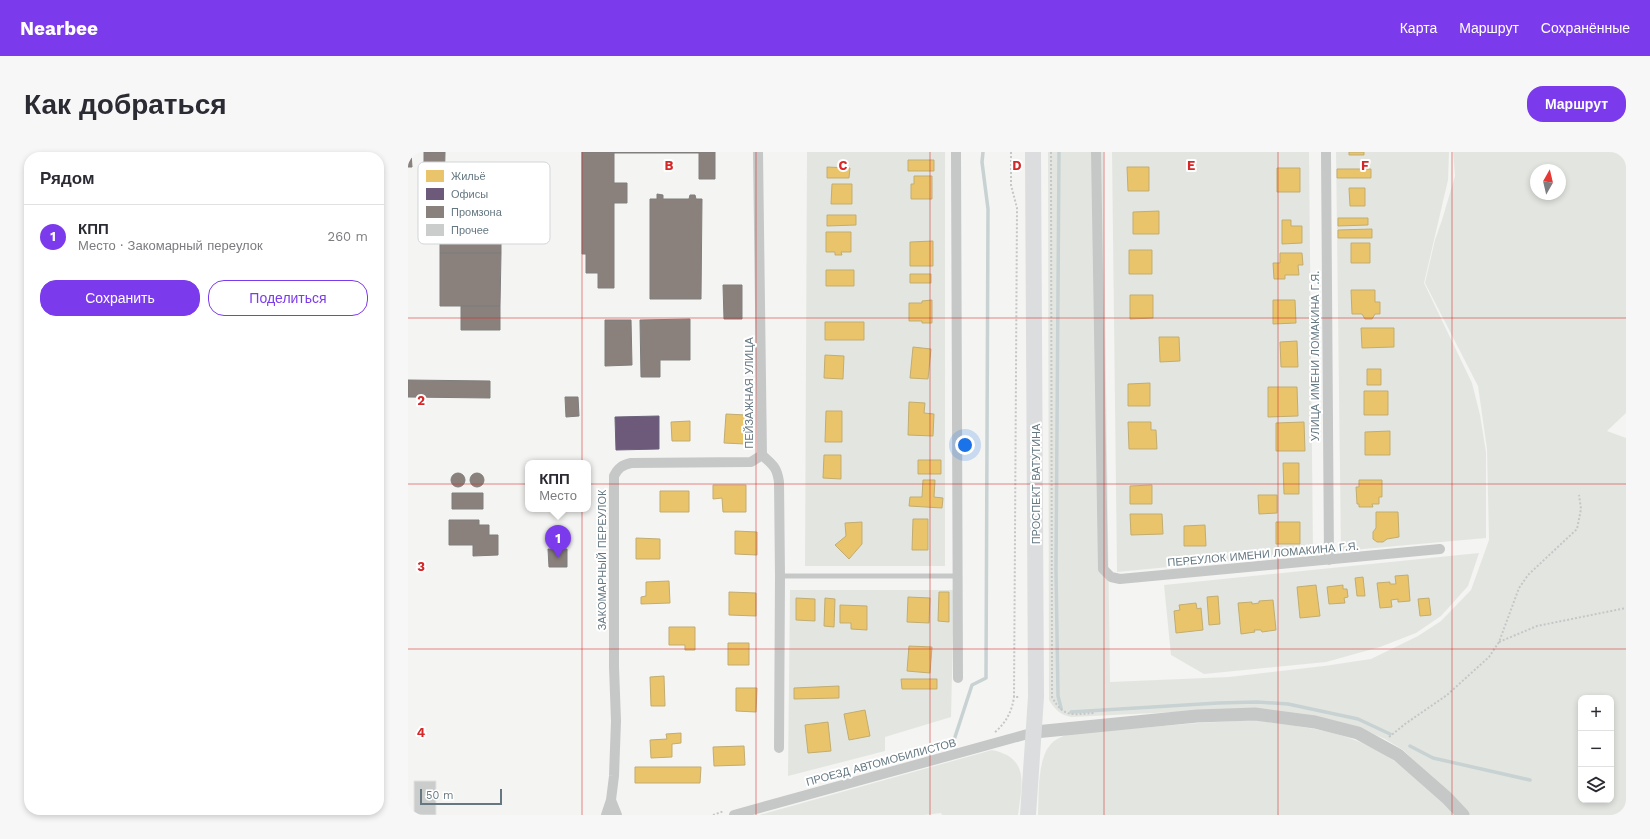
<!DOCTYPE html>
<html lang="ru">
<head>
<meta charset="utf-8">
<style>
  body { margin:0; font-family:"Work Sans",sans-serif; background:#f7f7f7; color:#2b2b33 }
  .controls { position:absolute; right:12px; bottom:12px; display:grid; overflow:hidden; border-radius:8px; box-shadow:0 2px 6px #0003 }
  .controls button { width:36px; height:36px; display:grid; place-items:center; padding:0; border:0; border-bottom:1px solid #e1e1e2; background:#fff; color:#2b2b33; font:20px sans-serif }
  .compass { position:absolute; left:1122px; top:12px; width:36px; height:36px; border-radius:50%; background:#fff; box-shadow:0 2px 6px #0003; rotate:8deg }
  .scale { position:absolute; left:12px; bottom:10px; width:82px; box-sizing:border-box; padding-left:4px; border:2px solid #657882; border-top:0; font-size:11px; line-height:14px; white-space:nowrap; color:#657882; -webkit-text-stroke:3px #fff; paint-order:stroke }
  .you { position:absolute; left:557px; top:293px; width:14px; height:14px; margin:-10px; border:3px solid #fff; border-radius:50%; background:#1a73e8; box-shadow:0 0 0 6px #1a73e833 }
  .badge { display:grid; place-items:center; width:26px; height:26px; border-radius:50%; background:#7c3aed; color:#fff; font-size:13px; font-weight:700 }
  .pin { position:absolute; translate:-50% -33px; filter:drop-shadow(0 1px 2px #0008) }
  .pin::after { content:''; position:absolute; top:21px; width:14px; height:12px; background:inherit; clip-path:polygon(0 0,100% 0,50% 100%) }
  .popup { position:absolute; left:117px; top:308px; width:66px; height:52px; box-sizing:border-box; display:grid; place-content:center; border-radius:8px; background:#fff; filter:drop-shadow(0 1px 3px #0005); font-size:13px; white-space:nowrap; color:#7c7c81 }
  .popup b { font-size:15px; color:#2b2b33 }
  .popup::after { content:''; position:absolute; left:50%; top:100%; margin-left:-8px; border:8px solid transparent; border-top-color:#fff }
  .list { margin:0; padding:0; list-style:none }
  h2 { display:flex; justify-content:space-between; align-items:center; height:52px; margin:0; padding:0 16px; font-size:17px }
  h2 small { font-size:13px; font-weight:400; color:#7c7c81 }
  .list li { display:grid; grid-template-columns:26px 1fr auto; gap:12px; align-items:center; box-sizing:border-box; height:64px; padding:0 16px; border-top:1px solid #e1e1e2 }
  .list b { display:block; font-size:15px; white-space:nowrap }
  .list p { margin:0; font-size:13px; white-space:nowrap; color:#7c7c81 }
  .list em { font-size:13px; font-style:normal; color:#7c7c81 }
  .actions { display:flex; gap:8px; padding:12px 16px }
  .actions a { flex:1; padding:9px 0; border:1px solid #7c3aed; border-radius:16px; text-align:center; font-size:14px; color:#7c3aed }
  .actions .main { background:#7c3aed; color:#fff }
  .icon { flex:none; width:22px; height:22px; fill:none; stroke:currentColor; stroke-width:2; stroke-linecap:round; stroke-linejoin:round }
  .map { position:relative; flex:none; width:1218px; height:663px; overflow:hidden; border-radius:16px }
  header { display:flex; align-items:center; gap:24px; box-sizing:border-box; height:56px; padding:0 20px; background:#7c3aed; color:#fff }
  header strong { font-size:19px }
  nav { display:flex; gap:22px; margin-inline-start:auto; font-size:14px }
  .intro { display:flex; align-items:center; justify-content:space-between; box-sizing:border-box; height:96px; padding:0 24px }
  h1 { margin:0; font-size:28px }
  .button { padding:10px 18px; border-radius:16px; background:#7c3aed; color:#fff; font-size:14px; font-weight:700 }
  main { display:flex; gap:24px; padding:0 24px }
  aside { flex:1; background:#fff; border-radius:16px; box-shadow:0 2px 6px #0003 }
  .map>svg:first-child { display:block }
  .green { fill:#e3e6e0; fill-rule:evenodd }
  .homes { fill:#e9c46a; stroke:#c1ad71 }
  .offices { fill:#6d597a; stroke:#6b627c }
  .industry { fill:#8a817c; stroke:#7f7e7e }
  .lines { fill:none; stroke-linecap:round; stroke-linejoin:round }
  .stream { stroke:#c8d2d3; stroke-width:3.5 }
  .building { fill:#cbcdcd; stroke:#e3e3e2 }
  .path { stroke:#c4c6c7; stroke-width:2; stroke-dasharray:2 2; stroke-linecap:butt }
  .service { stroke:#c6c8c8; stroke-width:5 }
  .minor { stroke:#c6c8c8; stroke-width:10 }
  .tertiary { stroke:#c6c8c8; stroke-width:13 }
  .primary { stroke:#dcddde; stroke-width:16 }
  .grid { fill:none; stroke:#d62828; stroke-width:1; stroke-opacity:0.55 }
  .labels { text-anchor:middle; stroke-width:4; stroke-linejoin:round; paint-order:stroke }
  .street-label { font-size:11px; fill:#657882; stroke:#fff }
  .key { fill:#fff; stroke:#d1d6da; stroke-width:1 }
  .key-label { font-size:11px; fill:#657882 }
  .grid-label { font-size:13px; text-anchor:middle; font-weight:bold; fill:#d62828; stroke:#fff; stroke-width:4; stroke-linejoin:round; paint-order:stroke }
</style>
</head>
<body>
<header>
<strong>Nearbee</strong>
<nav><a>Карта</a><a>Маршрут</a><a>Сохранённые</a></nav>
</header>
<div class="intro"><h1>Как добраться</h1><a class="button">Маршрут</a></div>
<main>
<aside>
<h2>Рядом<small></small></h2>
<ul class="list">
<li><span class="badge">1</span><div><b>КПП</b><p>Место · Закомарный переулок</p></div><em>260 m</em></li>
</ul>
<div class="actions"><a class="main">Сохранить</a><a>Поделиться</a></div>
</aside>
<div class="map">
<svg width="1218" height="663" viewBox="0 0 1218 663">
  <rect width="100%" height="100%" fill="#f4f4f2"/>
  <path class="green" d="M 399,0 L 537,0 L 537,414 L 397,414 Z
    M 640,0 L 695,0 L 702,530 L 821,525 L 916,514 L 963,507 L 1010,484 L 1033,469 L 1063,438 L 1081,388 L 1079,297 L 1070,234 L 1017,131 L 1027,88 L 1034,68 L 1047,24 L 1045,0 L 1218,0 L 1218,261 L 1199,279 L 1218,286 L 1218,663 L 1060,663 L 1046,646 L 995,598 L 977,587 L 952,576 L 789,559 L 663,565 C 653,563 647,558 641,548 ZM 1128,18 L 1152,18 L 1152,42 L 1128,42 ZM 1173,546 L 1203,546 L 1203,648 L 1173,648 Z
    M 704,0 L 901,0 L 905,401 L 709,420 Z
    M 928,0 L 1041,0 L 1040,28 L 1016,131 L 1064,231 L 1072,263 L 1078,300 L 1078,386 L 933,399 Z
    M 1071,401 L 1060,434 L 1033,464 L 1008,481 L 972,495 L 918,510 L 796,522 L 763,503 L 756,433 Z
    M 382,438 L 546,438 L 543,565 L 477,585 L 477,599 L 380,624 Z
    M 847,568 C 880,573 916,576 947,588 C 983,602 1022,633 1046,663 L 630,663 C 631,643 629,607 643,592 C 647,587 654,585 659,582 L 790,571 Z
    M 584,598 C 622,606 614,632 610,663 L 534,663 L 533,661 L 516,663 L 351,663 Z"/>
  <path class="homes" d="M 941,0 L 956,0 L 956,3 L 941,3 Z
    M 500,8 L 526,8 L 526,19 L 500,19 Z
    M 419,15 L 442,16 L 441,26 L 419,26 Z
    M 719,15 L 741,15 L 741,39 L 720,39 Z
    M 869,16 L 892,16 L 892,40 L 869,40 Z
    M 929,17 L 963,17 L 963,26 L 929,26 Z
    M 506,24 L 524,24 L 524,47 L 503,47 L 503,32 L 506,32 Z
    M 424,32 L 444,32 L 444,52 L 423,52 Z
    M 941,36 L 957,36 L 957,54 L 942,54 Z
    M 751,59 L 751,82 L 725,82 L 725,60 Z
    M 419,63 L 448,63 L 448,73 L 419,74 Z
    M 930,66 L 960,66 L 960,73 L 930,74 Z
    M 874,68 L 883,68 L 883,74 L 894,74 L 894,91 L 874,92 Z
    M 964,77 L 964,86 L 930,86 L 930,78 Z
    M 418,80 L 443,80 L 443,100 L 433,100 L 434,103 L 427,103 L 427,100 L 418,100 Z
    M 525,89 L 525,114 L 502,114 L 502,90 Z
    M 943,91 L 962,91 L 962,111 L 943,111 Z
    M 721,98 L 744,98 L 744,122 L 721,122 Z
    M 872,101 L 894,101 L 895,113 L 890,113 L 891,123 L 877,123 L 877,127 L 866,127 L 865,111 L 872,111 Z
    M 418,118 L 446,118 L 446,134 L 418,134 Z
    M 502,122 L 523,122 L 523,131 L 502,131 Z
    M 943,138 L 967,138 L 967,150 L 972,150 L 972,162 L 967,162 L 964,167 L 957,167 L 954,162 L 944,162 Z
    M 722,143 L 745,143 L 745,166 L 722,167 Z
    M 524,148 L 524,171 L 514,171 L 514,169 L 501,169 L 501,151 L 514,151 L 514,149 Z
    M 865,148 L 887,148 L 888,171 L 865,172 Z
    M 417,170 L 456,170 L 456,188 L 417,188 Z
    M 953,176 L 986,176 L 986,195 L 954,196 Z
    M 751,185 L 771,185 L 772,209 L 752,210 Z
    M 889,189 L 890,215 L 873,215 L 872,190 Z
    M 505,195 L 523,197 L 520,227 L 502,226 Z
    M 417,203 L 436,204 L 435,227 L 416,226 Z
    M 959,217 L 973,217 L 973,233 L 959,233 Z
    M 742,231 L 742,254 L 720,254 L 720,232 Z
    M 860,235 L 889,235 L 890,264 L 860,265 Z
    M 956,239 L 980,239 L 980,263 L 956,263 Z
    M 501,250 L 517,251 L 516,261 L 526,262 L 525,284 L 500,283 Z
    M 418,259 L 434,259 L 434,290 L 417,290 Z
    M 318,262 L 338,263 L 337,292 L 316,291 Z
    M 282,269 L 282,289 L 264,289 L 263,270 Z
    M 720,270 L 743,270 L 743,278 L 748,278 L 749,297 L 721,297 Z
    M 896,270 L 897,299 L 868,299 L 868,271 Z
    M 982,279 L 982,303 L 957,303 L 957,280 Z
    M 416,303 L 433,303 L 433,327 L 415,326 Z
    M 510,308 L 533,308 L 533,322 L 510,322 Z
    M 875,311 L 891,311 L 891,342 L 876,342 Z
    M 515,328 L 527,328 L 526,345 L 535,346 L 534,356 L 501,354 L 502,345 L 514,345 Z
    M 951,328 L 974,328 L 974,345 L 971,345 L 971,352 L 964,352 L 965,355 L 951,355 L 951,352 L 949,352 L 948,335 L 951,335 Z
    M 305,333 L 338,333 L 338,360 L 315,360 L 314,346 L 305,347 Z
    M 744,333 L 744,352 L 722,352 L 722,334 Z
    M 252,339 L 281,339 L 281,360 L 252,360 Z
    M 850,343 L 869,343 L 869,361 L 851,362 Z
    M 968,360 L 990,360 L 991,385 L 979,387 L 975,390 L 969,390 L 965,387 L 965,380 L 968,376 Z
    M 722,362 L 754,362 L 755,382 L 723,383 Z
    M 505,367 L 520,367 L 520,398 L 504,398 Z
    M 454,370 L 454,392 L 441,407 L 427,393 L 438,384 L 437,371 Z
    M 868,370 L 892,370 L 892,392 L 868,392 Z
    M 797,373 L 798,394 L 776,394 L 776,374 Z
    M 327,379 L 349,380 L 349,403 L 327,402 Z
    M 228,386 L 252,387 L 252,407 L 228,407 Z
    M 1000,423 L 1002,449 L 990,450 L 990,447 L 983,448 L 984,455 L 972,456 L 969,431 L 982,430 L 982,432 L 988,432 L 987,424 Z
    M 955,425 L 957,444 L 949,444 L 947,426 Z
    M 261,429 L 262,451 L 233,452 L 233,445 L 238,444 L 238,430 Z
    M 908,433 L 912,464 L 892,466 L 889,435 Z
    M 935,433 L 935,437 L 939,437 L 940,445 L 936,446 L 937,451 L 921,452 L 919,435 Z
    M 321,440 L 348,441 L 348,464 L 321,463 Z
    M 531,440 L 541,440 L 541,470 L 530,469 Z
    M 810,444 L 812,472 L 801,473 L 799,445 Z
    M 500,445 L 522,446 L 521,471 L 499,470 Z
    M 388,446 L 407,447 L 407,469 L 388,468 Z
    M 417,446 L 427,447 L 426,475 L 416,474 Z
    M 1021,446 L 1023,463 L 1012,464 L 1010,447 Z
    M 865,448 L 868,478 L 854,480 L 853,478 L 846,478 L 847,480 L 833,482 L 830,451 L 844,450 L 844,452 L 851,451 L 851,449 Z
    M 788,451 L 789,457 L 793,456 L 795,478 L 768,481 L 766,459 L 772,458 L 771,453 Z
    M 432,453 L 459,454 L 459,478 L 443,477 L 443,471 L 432,471 Z
    M 261,475 L 287,475 L 287,498 L 277,498 L 277,493 L 261,493 Z
    M 320,491 L 341,491 L 341,513 L 320,513 Z
    M 501,494 L 524,495 L 522,521 L 499,519 Z
    M 256,524 L 257,554 L 243,554 L 242,525 Z
    M 493,527 L 529,527 L 529,537 L 494,537 Z
    M 431,534 L 431,546 L 386,547 L 386,536 Z
    M 328,536 L 349,536 L 348,560 L 328,559 Z
    M 457,558 L 462,584 L 441,588 L 436,562 Z
    M 420,570 L 423,599 L 400,601 L 397,573 Z
    M 273,581 L 273,591 L 264,592 L 264,605 L 243,606 L 242,588 L 259,587 L 258,582 Z
    M 336,594 L 337,613 L 306,614 L 305,595 Z
    M 227,615 L 293,615 L 292,631 L 227,631 Z"/>
  <path class="offices" d="M 251,264 L 251,297 L 208,298 L 207,265 Z"/>
  <path class="industry" d="M 16,0 L 37,0 L 36,43 L 16,42 Z
    M 174,0 L 307,0 L 307,27 L 291,27 L 291,1 L 206,1 L 206,31 L 219,31 L 219,51 L 206,51 L 206,136 L 190,136 L 190,121 L 178,121 L 178,102 L 174,102 Z
    M 0,1 L 3,1 L 4,15 L 0,15 Z
    M 249,42 L 255,43 L 255,47 L 281,47 L 282,43 L 287,43 L 288,47 L 294,47 L 293,147 L 242,147 L 242,47 L 249,47 Z
    M 32,71 L 93,71 L 93,101 L 32,101 Z
    M 32,101 L 93,101 L 92,154 L 32,154 Z
    M 315,133 L 334,133 L 334,167 L 316,167 Z
    M 53,154 L 92,154 L 92,178 L 53,178 Z
    M 282,167 L 282,208 L 252,208 L 252,225 L 233,225 L 232,168 Z
    M 197,168 L 223,168 L 224,213 L 197,214 Z
    M 0,228 L 82,229 L 82,246 L 0,245 Z
    M 157,245 L 170,245 L 171,264 L 158,265 Z
    M62 328a7 7 0 1 1 14 0a7 7 0 1 1-14 0Z
    M43 328a7 7 0 1 1 14 0a7 7 0 1 1-14 0Z
    M 44,341 L 75,341 L 75,357 L 44,357 Z
    M 41,368 L 71,368 L 71,373 L 81,373 L 81,383 L 90,383 L 90,403 L 65,404 L 65,393 L 41,393 Z
    M 140,397 L 159,397 L 159,415 L 141,415 Z"/>
  <g class="lines">
    <path class="stream" d="M 651,0 L 648,418 L 650,544 L 653,556
      M 663,560 L 810,551 L 849,550 L 880,552 L 950,567 L 982,582
      M 546,588 L 564,533 L 578,526 L 580,57 L 574,10 L 575,0
      M 1002,594 L 1025,606 L 1122,628"/>
  </g>
  <path class="building" d="M 6,629 L 28,629 L 28,663 L 6,663 Z"/>
  <g class="lines">
    <path class="path" d="M 603,0 L 603,33 L 609,56 L 606,545 L 611,545
      M 643,0 L 644,545 C 656,567 665,562 687,561
      M 1091,490 L 1129,474 L 1218,456
      M 587,580 C 598,571 604,559 606,545
      M 981,585 L 997,572 L 1039,543 L 1081,505 L 1091,490 L 1111,436 L 1120,423 L 1169,377 L 1173,357 L 1171,343
      M 305,663 L 316,659"/>
    <path class="service" d="M 372,424 L 550,424"/>
    <path class="minor" d="M 350,0 L 354,303 C 365,313 369,315 371,330 L 372,424 L 371,596
      M 548,0 L 550,526
      M 688,0 L 695,417 L 703,425 L 712,427 L 1032,397
      M 918,0 L 921,408
      M 203,648 L 209,663
      M 198,663 L 203,648 L 206,624 L 208,569 L 206,515 L 206,324 C 210,316 214,313 223,311 L 343,310 L 354,303
      M 326,663 L 627,580"/>
    <path class="tertiary" d="M 627,580 L 789,564 L 847,562 L 907,570 L 950,581 L 990,603 L 1039,646 L 1055,663"/>
    <path class="primary" d="M 620,663 L 628,545 L 625,0"/>
  </g>
  <path class="grid" d="M 174,0 L 174,663M 348,0 L 348,663M 522,0 L 522,663M 696,0 L 696,663M 870,0 L 870,663M 1044,0 L 1044,663M 0,166 L 1218,166M 0,332 L 1218,332M 0,497 L 1218,497"/>
  <g class="labels">
    <g class="street-label">
      <text transform="translate(907 204) rotate(-90)" y="4">УЛИЦА ИМЕНИ ЛОМАКИНА Г.Я.</text>
      <text transform="translate(341 241) rotate(-90)" y="4">ПЕЙЗАЖНАЯ УЛИЦА</text>
      <text transform="translate(628 332) rotate(-90)" y="4">ПРОСПЕКТ ВАТУТИНА</text>
      <text transform="translate(855 402) rotate(-5)" y="4">ПЕРЕУЛОК ИМЕНИ ЛОМАКИНА Г.Я.</text>
      <text transform="translate(194 408) rotate(-90)" y="4">ЗАКОМАРНЫЙ ПЕРЕУЛОК</text>
      <text transform="translate(473 610) rotate(-15)" y="4">ПРОЕЗД АВТОМОБИЛИСТОВ</text>
    </g>
  </g>
  <rect x="10" y="10" width="132" height="82" rx="6" class="key"/>
  <rect x="18" y="18" width="18" height="12" fill="#e9c46a"/>
  <rect x="18" y="36" width="18" height="12" fill="#6d597a"/>
  <rect x="18" y="54" width="18" height="12" fill="#8a817c"/>
  <rect x="18" y="72" width="18" height="12" fill="#cbcdcd"/>
  <g class="key-label">
    <text x="43" y="28">Жильё</text>
    <text x="43" y="46">Офисы</text>
    <text x="43" y="64">Промзона</text>
    <text x="43" y="82">Прочее</text>
  </g>
  <g class="grid-label">
    <text x="261" y="18">B</text>
    <text x="435" y="18">C</text>
    <text x="609" y="18">D</text>
    <text x="783" y="18">E</text>
    <text x="957" y="18">F</text>
    <text x="13" y="253">2</text>
    <text x="13" y="419">3</text>
    <text x="13" y="585">4</text>
  </g>
</svg>
<div class="controls">
<button>+</button>
<button>−</button>
<button><svg class="icon" aria-label="layers" viewBox="0 0 24 24"><path d="M12 4l9 5-9 5-9-5zM3 14l9 5 9-5"/></svg></button>
</div>
<svg class="compass" viewBox="-18 -18 36 36"><path d="M0-13l5 13h-10z" fill="#e53935"/><path d="M0 13l5-13h-10z" fill="#7c7c81"/></svg>
<div class="scale">50 m</div>
<div class="you"></div>
<div class="pin badge" style="left:150px;top:406px">1</div>
<div class="popup"><b>КПП</b>Место</div>
</div>
</main>
</body>
</html>
